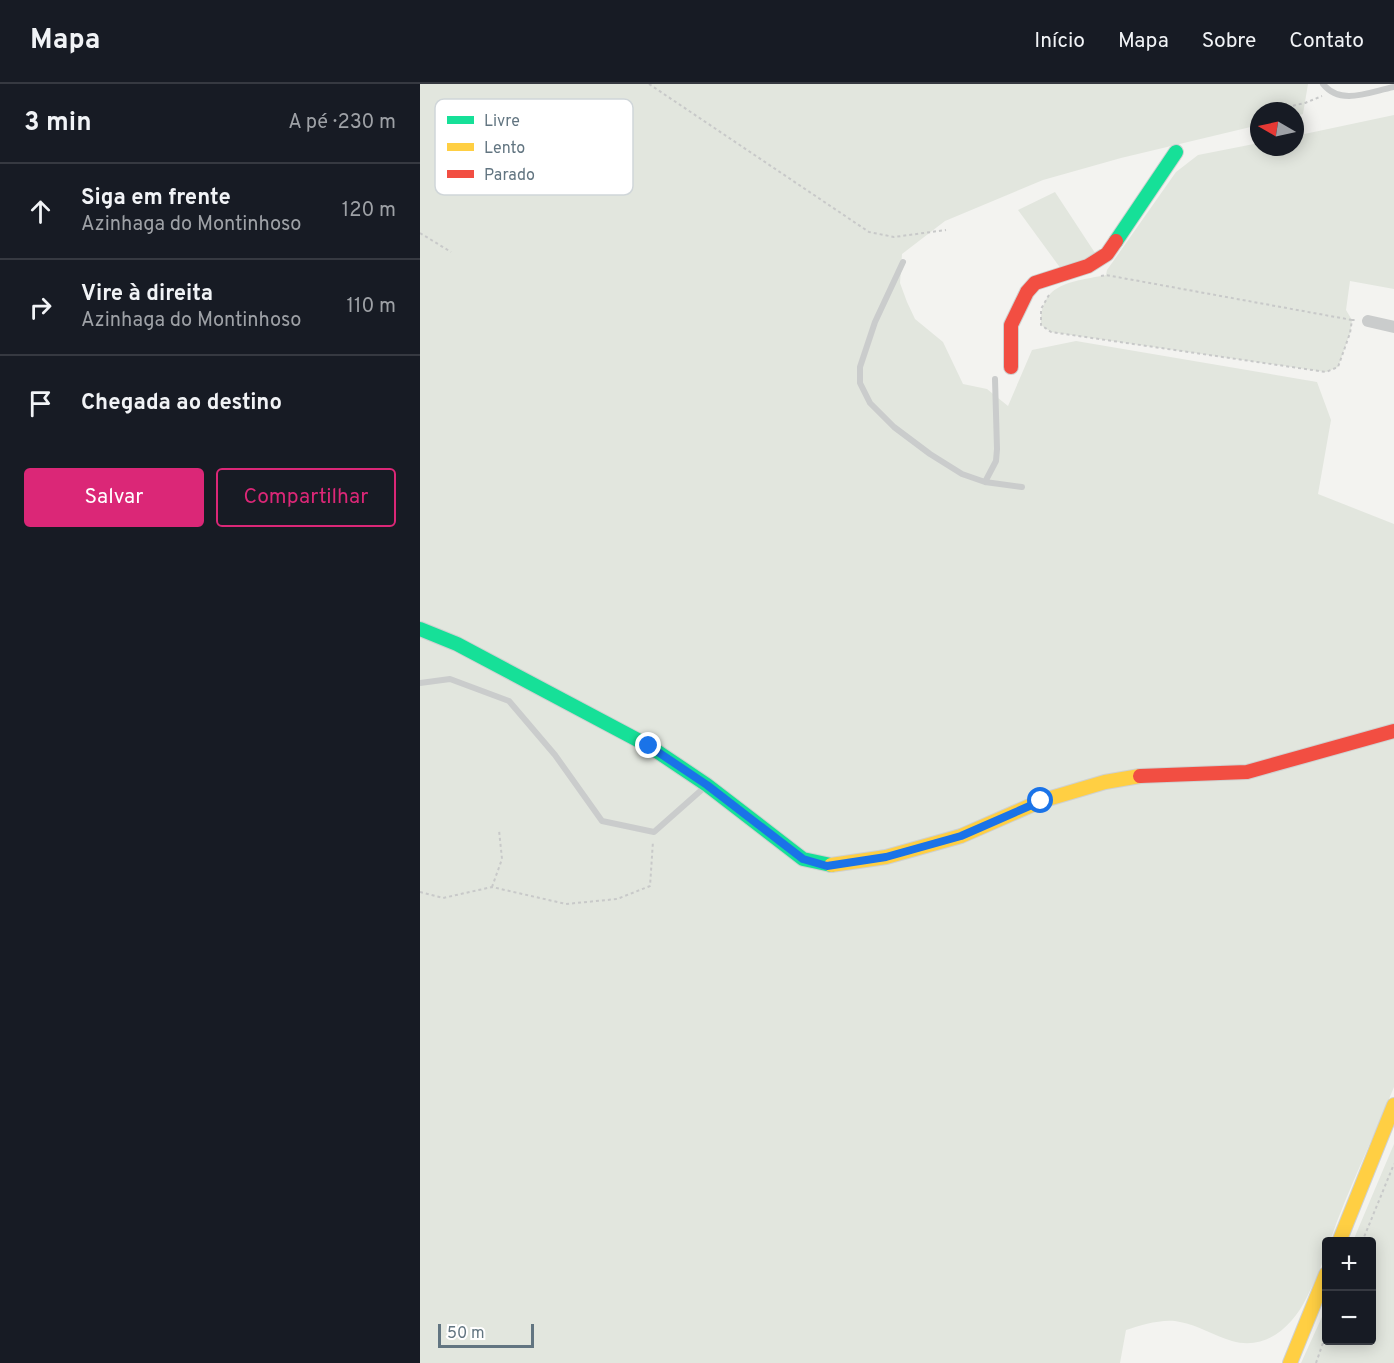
<!DOCTYPE html>
<html lang="pt">
<head>
<meta charset="utf-8">
<style>
  body { margin:0; font-family:Overpass,sans-serif; background:#242831; color:#f1f3f6 }
  .controls { position:absolute; right:18px; bottom:18px; display:grid; overflow:hidden; border-radius:6px; box-shadow:0 3px 15px #0003 }
  .controls button { width:54px; height:54px; display:grid; place-items:center; padding:0; border:0; border-bottom:2px solid #363941; background:#171b24; color:#f1f3f6; font:30px sans-serif }
  .compass { position:absolute; left:830px; top:18px; width:54px; height:54px; border-radius:50%; background:#171b24; box-shadow:0 3px 15px #0003; rotate:279deg }
  .scale { position:absolute; left:18px; bottom:15px; width:96px; box-sizing:border-box; padding-left:6px; border:3px solid #627581; border-top:0; font-size:16px; line-height:21px; white-space:nowrap; color:#627581; -webkit-text-stroke:4px #fff; paint-order:stroke }
  .stop { position:absolute; width:18px; height:18px; margin:-14px; border:4px solid #1a73e8; border-radius:50%; background:#fff }
  .stop.end { background:#1a73e8; border-color:#fff; box-shadow:0 2px 6px #0008 }
  .list { margin:0; padding:0; list-style:none }
  h2 { display:flex; justify-content:space-between; align-items:center; height:78px; margin:0; padding:0 24px; font-size:26px }
  h2 small { font-size:20px; font-weight:400; color:#9ea1a6 }
  .list li { display:grid; grid-template-columns:39px 1fr auto; gap:18px; align-items:center; box-sizing:border-box; height:96px; padding:0 24px; border-top:2px solid #363941 }
  .list b { display:block; font-size:22px; white-space:nowrap }
  .list p { margin:0; font-size:20px; white-space:nowrap; color:#9ea1a6 }
  .list em { font-size:20px; font-style:normal; color:#9ea1a6 }
  .actions { display:flex; gap:12px; padding:18px 24px }
  .actions a { flex:1; padding:14px 0; border:2px solid #db2777; border-radius:6px; text-align:center; font-size:21px; color:#db2777 }
  .actions .main { background:#db2777; color:#fff }
  .icon { flex:none; width:33px; height:33px; fill:none; stroke:currentColor; stroke-width:2; stroke-linecap:round; stroke-linejoin:round }
  .map { position:relative; flex:none; width:974px; height:1279px; overflow:hidden }
  header { display:flex; align-items:center; gap:36px; box-sizing:border-box; height:84px; padding:0 30px; background:#171b24; border-bottom:2px solid #363941 }
  header strong { font-size:28px }
  nav { display:flex; gap:33px; margin-inline-start:auto; font-size:21px }
  main { display:flex }
  aside { flex:1; background:#171b24 }
  .map>svg:first-child { display:block }
  .green { fill:#e2e6de }
  .lines { fill:none; stroke-linecap:round; stroke-linejoin:round }
  .fast-casing { stroke:#cfd1d0; stroke-width:16 }
  .slow-casing { stroke:#cfd1d0; stroke-width:16 }
  .jam-casing { stroke:#cfd1d0; stroke-width:16 }
  .path { stroke:#c8c9c9; stroke-width:2; stroke-dasharray:3 3; stroke-linecap:butt }
  .lane { stroke:#cacccc; stroke-width:6 }
  .street { stroke:#cacccc; stroke-width:12 }
  .fast { stroke:#16e098; stroke-width:14 }
  .slow { stroke:#ffcf43; stroke-width:14 }
  .jam { stroke:#f24e42; stroke-width:14 }
  .route { stroke:#1a73e8; stroke-width:8 }
  .key { fill:#fff; stroke:#d0d6d9; stroke-width:1.5 }
  .key-label { font-size:16px; fill:#627581 }
</style>
</head>
<body>
<header>
<strong>Mapa</strong>
<nav><a>Início</a><a>Mapa</a><a>Sobre</a><a>Contato</a></nav>
</header>
<main>
<aside>
<h2>3 min<small>A pé · 230 m</small></h2>
<ul class="list">
<li><svg class="icon" aria-label="ahead" viewBox="0 0 24 24"><path d="M12 20V5M6 11l6-6 6 6"/></svg><div><b>Siga em frente</b><p>Azinhaga do Montinhoso</p></div><em>120 m</em></li>
<li><svg class="icon" aria-label="right" viewBox="0 0 24 24"><path d="M7 20v-9h11M14 6l5 5-5 5"/></svg><div><b>Vire à direita</b><p>Azinhaga do Montinhoso</p></div><em>110 m</em></li>
<li><svg class="icon" aria-label="arrive" viewBox="0 0 24 24"><path d="M6 21V4h12l-3 4 3 4H6"/></svg><div><b>Chegada ao destino</b></div></li>
</ul>
<div class="actions"><a class="main">Salvar</a><a>Compartilhar</a></div>
</aside>
<div class="map">
<svg width="974" height="1279" viewBox="0 0 974 1279">
  <rect width="100%" height="100%" fill="#f3f3f0"/>
  <path class="green" d="M 0,0 L 888,0 L 883,30 L 875,32 L 875,27 L 839,27 L 839,41 L 701,74 L 623,96 L 525,137 L 482,170 L 480,199 L 487,218 L 495,235 L 523,258 L 543,300 L 567,305 L 588,322 L 612,266 L 656,257 L 897,298 L 911,336 L 898,410 L 974,440 L 974,1003 C 953,1055 928,1105 910,1157 L 906,1158 C 906,1177 895,1196 887,1213 C 873,1242 846,1267 812,1257 C 794,1252 778,1241 760,1238 C 744,1234 722,1241 706,1246 L 700,1279 L 0,1279 Z
    M 974,31 L 974,205 L 930,197 L 926,226 L 932,236 L 930,249 L 918,283 L 906,288 L 631,248 L 621,241 C 620,198 652,198 686,191 L 687,186 L 756,88 L 778,71 L 839,59 L 839,63 L 875,63 L 875,52 Z
    M 635,108 L 679,175 L 644,189 L 598,126 Z
    M 974,1060 L 974,1279 L 881,1279 L 906,1224 L 906,1256 L 952,1256 L 952,1158 L 933,1157 Z"/>
  <g class="lines">
    <g class="fast-casing">
      <path id="fast" d="M 696,157 L 756,68
        M 0,545 L 37,560 L 229,662 L 287,701 L 383,775 L 411,781"/>
    </g>
    <g class="slow-casing">
      <path id="slow" d="M 411,781 L 466,773 L 541,752 L 621,717 L 685,698 L 720,692
        M 919,1158 L 974,1021
        M 870,1279 L 906,1190"/>
    </g>
    <g class="jam-casing">
      <path id="jam" d="M 591,283 L 591,241 L 607,208 L 615,199 L 668,182 L 687,170 L 696,157
        M 720,692 L 827,688 L 974,647"/>
    </g>
    <path class="path" d="M 229,0 L 449,148 L 474,153 L 526,146
      M 867,23 L 885,19 L 902,12
      M 0,149 L 31,168
      M 681,192 L 686,191 L 932,236
      M 629,211 L 621,225 L 621,241 L 631,248 L 906,288 L 918,283 L 930,249 L 932,236 L 935,236
      M 72,803 L 82,775 L 79,746
      M 0,808 L 23,814 L 72,803 L 146,820 L 197,815 L 230,802 L 233,757
      M 942,1158 L 974,1080
      M 896,1279 L 906,1250"/>
    <path class="lane" d="M 903,0 C 921,22 949,8 974,3
      M 483,178 L 455,238 L 440,283 L 440,299 L 450,319 L 474,343 L 510,370 L 542,390 L 565,398 L 602,403
      M 565,398 L 576,377 L 577,365 L 575,295
      M 0,599 L 30,595 L 89,617 L 135,671 L 182,737 L 234,748 L 286,702"/>
    <path class="street" d="M 948,237 L 974,243"/>
    <use href="#fast" class="fast"/>
    <use href="#slow" class="slow"/>
    <use href="#jam" class="jam"/>
  </g>
  <g class="lines">
    <path class="route" d="M 229,662 L 287,701 L 383,775 L 407,782 L 466,773 L 541,752 L 621,717"/>
  </g>
  <rect x="15" y="15" width="198" height="96" rx="9" class="key"/>
  <rect x="27" y="32" width="27" height="8" fill="#16e098"/>
  <rect x="27" y="59" width="27" height="8" fill="#ffcf43"/>
  <rect x="27" y="86" width="27" height="8" fill="#f24e42"/>
  <g class="key-label">
    <text x="64" y="42">Livre</text>
    <text x="64" y="69">Lento</text>
    <text x="64" y="96">Parado</text>
  </g>
</svg>
<div class="controls">
<button>+</button>
<button>−</button>
</div>
<svg class="compass" viewBox="-18 -18 36 36"><path d="M0-13l5 13h-10z" fill="#e53935"/><path d="M0 13l5-13h-10z" fill="#9ea1a6"/></svg>
<div class="scale">50 m</div>
<div class="stop" style="left:621px;top:717px"></div>
<div class="stop end" style="left:229px;top:662px"></div>
</div>
</main>
</body>
</html>
